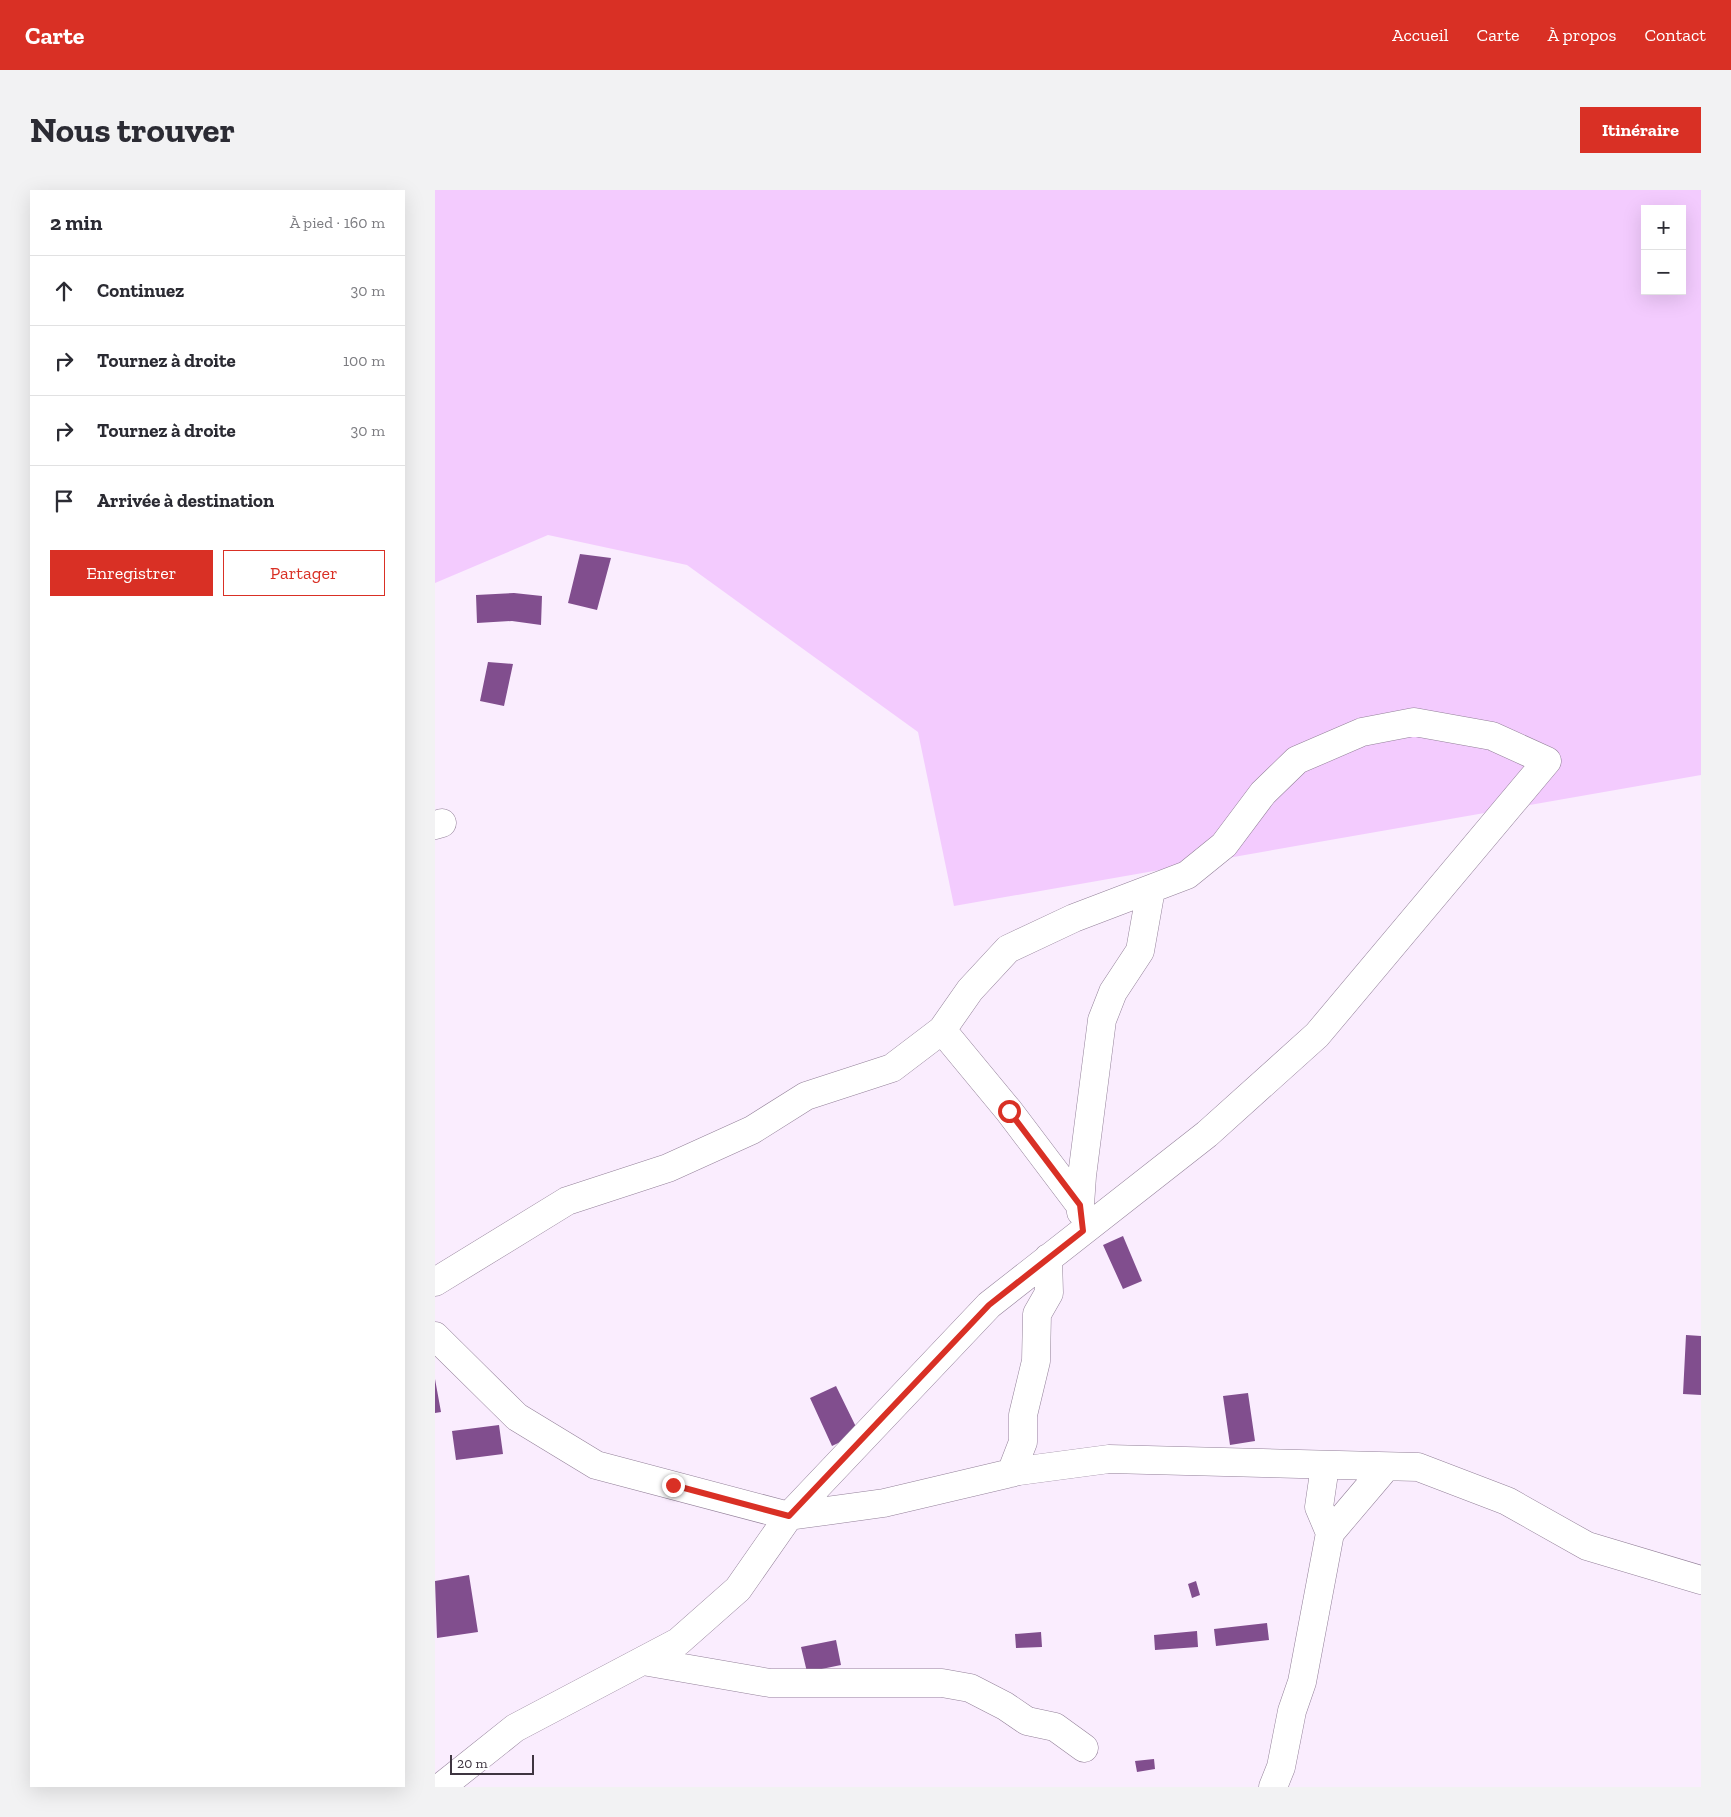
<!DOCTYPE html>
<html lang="fr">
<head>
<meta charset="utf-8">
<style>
  body { margin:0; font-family:"Zilla Slab",serif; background:#f2f2f3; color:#2b2b33 }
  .controls { position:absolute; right:15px; top:15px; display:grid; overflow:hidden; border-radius:0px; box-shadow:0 5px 20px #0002 }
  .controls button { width:45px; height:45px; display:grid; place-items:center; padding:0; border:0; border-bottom:1px solid #e1e1e2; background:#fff; color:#2b2b33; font:25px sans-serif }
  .scale { position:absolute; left:15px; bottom:12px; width:84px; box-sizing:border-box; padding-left:5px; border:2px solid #3e3540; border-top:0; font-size:14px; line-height:18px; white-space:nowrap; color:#3e3540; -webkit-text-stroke:4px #fff; paint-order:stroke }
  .stop { position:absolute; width:15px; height:15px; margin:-11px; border:4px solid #d93025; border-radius:50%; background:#fff }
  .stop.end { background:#d93025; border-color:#fff; box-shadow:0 1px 5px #0008 }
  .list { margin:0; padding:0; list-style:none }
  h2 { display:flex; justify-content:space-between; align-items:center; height:65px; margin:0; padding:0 20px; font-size:21px }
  h2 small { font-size:16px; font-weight:400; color:#7c7c81 }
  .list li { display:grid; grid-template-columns:32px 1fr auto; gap:15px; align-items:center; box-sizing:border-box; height:70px; padding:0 20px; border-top:1px solid #e1e1e2 }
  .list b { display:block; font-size:19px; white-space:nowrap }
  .list em { font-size:16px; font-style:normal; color:#7c7c81 }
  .actions { display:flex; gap:10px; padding:15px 20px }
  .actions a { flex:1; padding:11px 0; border:1px solid #d93025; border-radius:0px; text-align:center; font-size:18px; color:#d93025 }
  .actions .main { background:#d93025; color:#fff }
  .icon { flex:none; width:28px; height:28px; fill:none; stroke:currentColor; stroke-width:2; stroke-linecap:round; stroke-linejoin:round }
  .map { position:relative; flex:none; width:1266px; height:1597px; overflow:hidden; border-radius:0px }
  header { display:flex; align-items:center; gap:30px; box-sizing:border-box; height:70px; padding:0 25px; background:#d93025; color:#fff }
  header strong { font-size:24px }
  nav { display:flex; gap:28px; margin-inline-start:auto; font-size:18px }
  .intro { display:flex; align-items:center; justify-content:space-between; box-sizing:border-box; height:120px; padding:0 30px }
  h1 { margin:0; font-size:35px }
  .button { padding:12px 22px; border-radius:0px; background:#d93025; color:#fff; font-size:18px; font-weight:700 }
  main { display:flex; gap:30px; padding:0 30px }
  aside { flex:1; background:#fff; border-radius:0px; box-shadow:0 5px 20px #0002 }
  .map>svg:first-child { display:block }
  .green { fill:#f3cbfe; fill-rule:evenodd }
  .building { fill:#814e8e }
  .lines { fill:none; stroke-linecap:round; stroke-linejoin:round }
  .street-casing { stroke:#938099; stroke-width:29 }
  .street { stroke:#fff; stroke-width:28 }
  .route { stroke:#d93025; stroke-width:6 }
</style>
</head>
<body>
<header>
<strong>Carte</strong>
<nav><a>Accueil</a><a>Carte</a><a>À propos</a><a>Contact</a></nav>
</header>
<div class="intro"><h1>Nous trouver</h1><a class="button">Itinéraire</a></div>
<main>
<aside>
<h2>2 min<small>À pied · 160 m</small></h2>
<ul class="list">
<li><svg class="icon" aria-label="ahead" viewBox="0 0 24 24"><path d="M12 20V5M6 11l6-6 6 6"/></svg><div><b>Continuez</b></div><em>30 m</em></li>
<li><svg class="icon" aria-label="right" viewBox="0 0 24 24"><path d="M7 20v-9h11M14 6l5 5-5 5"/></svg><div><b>Tournez à droite</b></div><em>100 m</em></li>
<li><svg class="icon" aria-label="right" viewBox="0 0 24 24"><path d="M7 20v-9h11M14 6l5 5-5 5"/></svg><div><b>Tournez à droite</b></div><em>30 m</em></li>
<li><svg class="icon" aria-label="arrive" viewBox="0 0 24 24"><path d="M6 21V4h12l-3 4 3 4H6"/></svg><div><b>Arrivée à destination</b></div></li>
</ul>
<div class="actions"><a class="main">Enregistrer</a><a>Partager</a></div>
</aside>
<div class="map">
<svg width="1266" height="1597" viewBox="0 0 1266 1597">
  <rect width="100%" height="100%" fill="#faedfe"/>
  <path class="green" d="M 0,0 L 1266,0 L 1266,585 L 519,716 L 483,542 L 252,375 L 113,345 L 0,393 ZM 1210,19 L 1247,19 L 1247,101 L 1210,101 Z"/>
  <path class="building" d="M 145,364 L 176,368 L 162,420 L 133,413 Z
    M 79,403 L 107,406 L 106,435 L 77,431 L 42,433 L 41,405 Z
    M 53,472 L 78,474 L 69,516 L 45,511 Z
    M 688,1046 L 707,1091 L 688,1099 L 668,1055 Z
    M 1251,1145 L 1266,1146 L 1266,1205 L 1248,1204 Z
    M 0,1189 L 6,1222 L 0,1223 Z
    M 401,1196 L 424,1243 L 397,1256 L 375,1208 Z
    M 813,1203 L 820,1251 L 795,1255 L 788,1206 Z
    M 64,1235 L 68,1264 L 21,1270 L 17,1241 Z
    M 34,1385 L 43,1442 L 2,1448 L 0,1391 Z
    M 761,1391 L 765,1405 L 757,1408 L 753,1394 Z
    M 832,1433 L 834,1450 L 781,1456 L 779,1439 Z
    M 762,1441 L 763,1457 L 720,1460 L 719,1445 Z
    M 606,1442 L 607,1457 L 581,1458 L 580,1444 Z
    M 401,1450 L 406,1475 L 372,1482 L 366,1457 Z
    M 719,1569 L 720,1579 L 702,1582 L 700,1571 Z"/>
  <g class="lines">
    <g class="street-casing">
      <path id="street" d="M 0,635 L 7,633
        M 507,840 L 574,921 L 645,1015 L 646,1022
        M 645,1015 L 647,986 L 667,830 L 678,802 L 705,761 L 716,699
        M 0,1092 L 132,1011 L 233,978 L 317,940 L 371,906 L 457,878 L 507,840 L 535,800 L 573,759 L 639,728 L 752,685 L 789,655 L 828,603 L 862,570 L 927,542 L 979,532 L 1057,546 L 1112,571 L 882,845 L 772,944 L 554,1115 L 354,1326 L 303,1399 L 243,1452 L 80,1538 L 6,1597
        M 0,1146 L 82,1227 L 161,1275 L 354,1326 L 449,1313 L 584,1281 L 674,1269 L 983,1277 L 1072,1311 L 1152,1356 L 1266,1390
        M 890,1276 L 884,1317 L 895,1343
        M 576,1283 L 588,1252 L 588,1225 L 601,1171 L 602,1124 L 614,1103 L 613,1068
        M 208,1471 L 335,1493 L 507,1493 L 535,1498 L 570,1516 L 592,1531 L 620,1537 L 649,1558
        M 838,1597 L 846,1577 L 857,1521 L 867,1492 L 895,1343 L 951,1277"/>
    </g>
    <use href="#street" class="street"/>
  </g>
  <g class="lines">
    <path class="route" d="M 238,1295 L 354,1326 L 554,1115 L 648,1041 L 645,1015 L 574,921"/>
  </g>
</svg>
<div class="controls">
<button>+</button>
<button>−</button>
</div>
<div class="scale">20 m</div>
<div class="stop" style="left:574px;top:921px"></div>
<div class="stop end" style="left:238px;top:1295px"></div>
</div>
</main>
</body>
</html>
